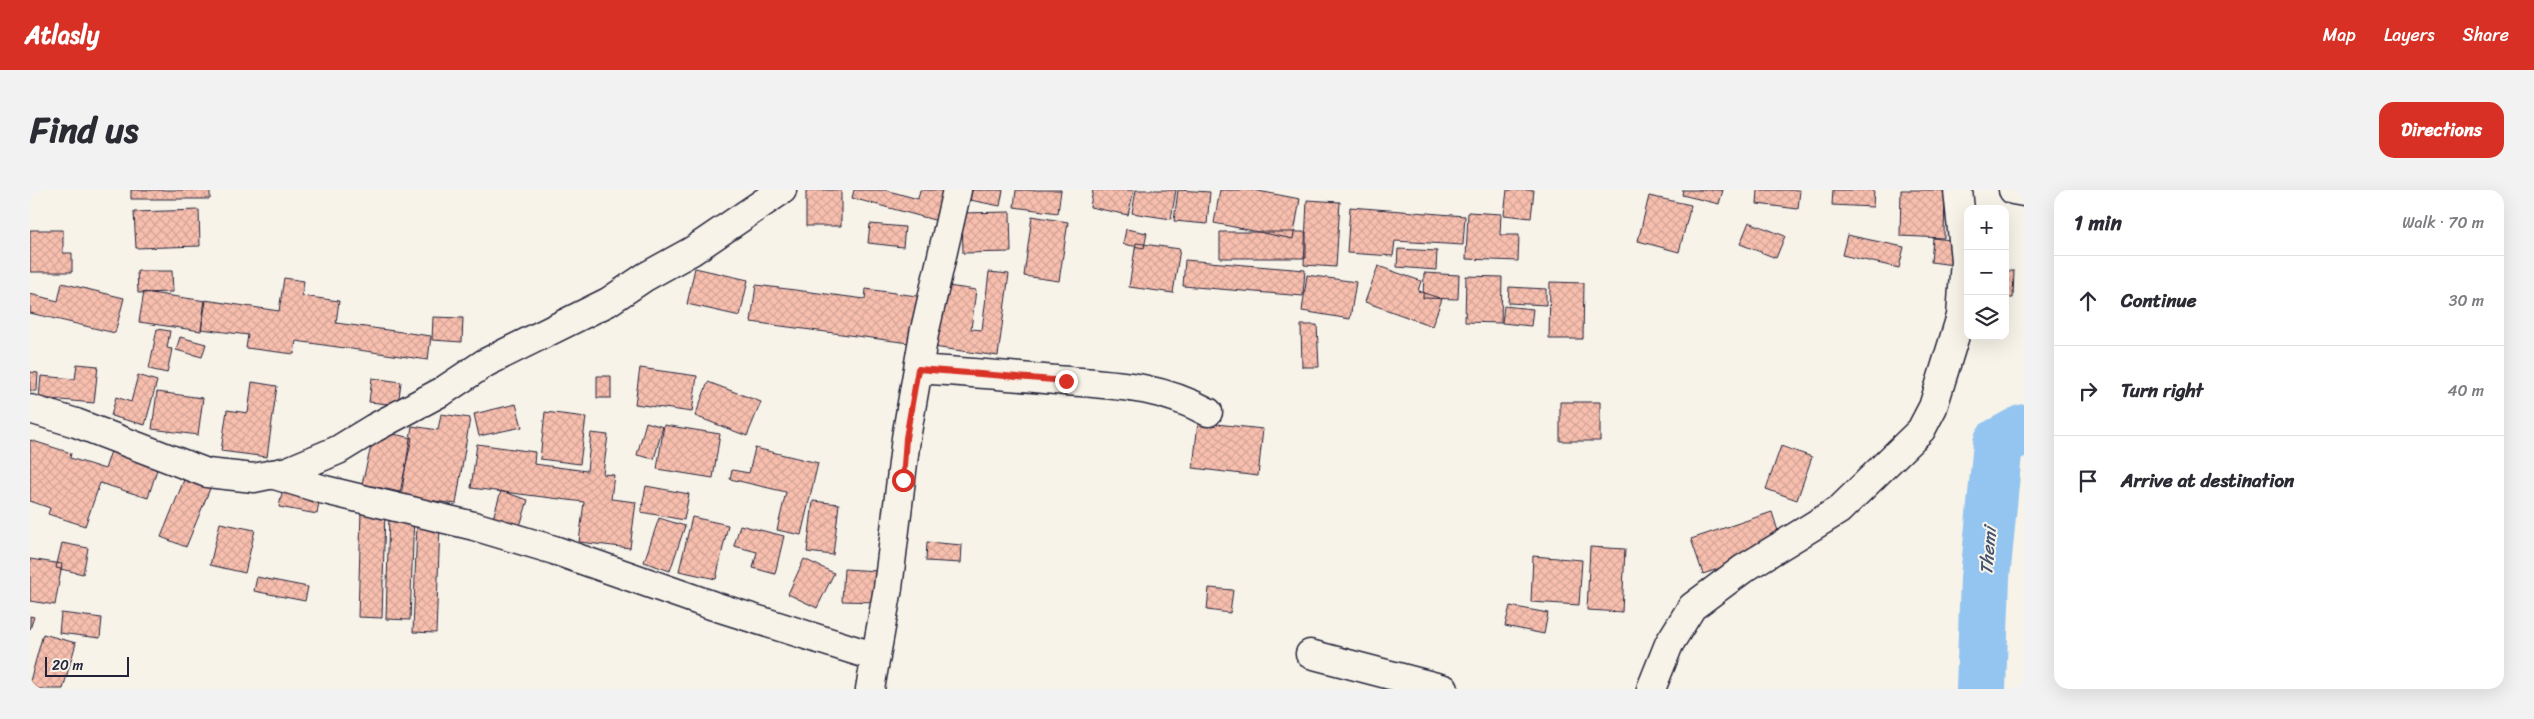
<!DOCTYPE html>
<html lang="en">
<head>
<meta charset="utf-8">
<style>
  body { margin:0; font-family:Sriracha,sans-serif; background:#f2f2f3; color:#2b2b33 }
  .controls { position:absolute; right:15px; top:15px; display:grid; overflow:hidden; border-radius:10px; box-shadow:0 5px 20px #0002 }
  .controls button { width:45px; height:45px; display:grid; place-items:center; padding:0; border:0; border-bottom:1px solid #e1e1e2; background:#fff; color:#2b2b33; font:25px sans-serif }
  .scale { position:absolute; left:15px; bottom:12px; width:84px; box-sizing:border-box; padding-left:5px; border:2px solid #22223b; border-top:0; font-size:14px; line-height:18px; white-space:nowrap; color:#22223b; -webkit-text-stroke:4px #f7f3e8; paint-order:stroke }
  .stop { position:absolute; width:15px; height:15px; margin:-11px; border:4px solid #d93025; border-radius:50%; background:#fff }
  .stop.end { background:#d93025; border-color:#fff; box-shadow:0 1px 5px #0008 }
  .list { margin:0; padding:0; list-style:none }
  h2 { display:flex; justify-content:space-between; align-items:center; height:65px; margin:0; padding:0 20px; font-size:21px }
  h2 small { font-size:16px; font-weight:400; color:#7c7c81 }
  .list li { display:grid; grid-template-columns:32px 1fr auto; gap:15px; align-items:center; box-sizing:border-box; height:90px; padding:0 20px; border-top:1px solid #e1e1e2 }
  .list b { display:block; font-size:19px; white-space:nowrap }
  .list em { font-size:16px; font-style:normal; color:#7c7c81 }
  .icon { flex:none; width:28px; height:28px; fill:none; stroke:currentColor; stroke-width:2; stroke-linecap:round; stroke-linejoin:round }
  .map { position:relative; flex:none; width:1994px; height:499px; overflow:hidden; border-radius:15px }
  header { display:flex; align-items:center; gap:30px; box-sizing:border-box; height:70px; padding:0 25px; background:#d93025; color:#fff }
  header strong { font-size:24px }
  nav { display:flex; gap:28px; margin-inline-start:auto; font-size:18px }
  .intro { display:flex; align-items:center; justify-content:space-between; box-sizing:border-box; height:120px; padding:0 30px }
  h1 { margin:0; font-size:35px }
  .button { padding:12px 22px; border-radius:15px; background:#d93025; color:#fff; font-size:18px; font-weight:700 }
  main { display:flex; gap:30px; padding:0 30px }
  aside { flex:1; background:#fff; border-radius:15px; box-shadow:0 5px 20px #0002 }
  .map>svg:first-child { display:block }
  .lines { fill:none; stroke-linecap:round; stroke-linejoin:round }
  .river { stroke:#94c5f0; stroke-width:50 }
  .building { fill:url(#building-cross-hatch); stroke:#22223b }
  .minor-casing { stroke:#22223b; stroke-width:31 }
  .minor { stroke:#f7f3e8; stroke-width:28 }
  .route { stroke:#d93025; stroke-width:6 }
  .labels { text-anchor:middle; stroke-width:4; stroke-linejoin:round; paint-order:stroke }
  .water-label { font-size:18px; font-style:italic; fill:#445371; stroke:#f7f3e8 }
</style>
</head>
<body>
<header>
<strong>Atlasly</strong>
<nav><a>Map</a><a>Layers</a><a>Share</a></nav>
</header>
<div class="intro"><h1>Find us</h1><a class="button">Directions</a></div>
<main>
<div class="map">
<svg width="1994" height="499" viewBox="0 0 1994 499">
  <defs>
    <pattern id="building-cross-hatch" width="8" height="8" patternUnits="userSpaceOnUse" patternTransform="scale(1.25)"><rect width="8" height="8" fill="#f8bfae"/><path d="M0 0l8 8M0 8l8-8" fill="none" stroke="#d4a497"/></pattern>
  </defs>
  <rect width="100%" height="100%" fill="#f7f3e8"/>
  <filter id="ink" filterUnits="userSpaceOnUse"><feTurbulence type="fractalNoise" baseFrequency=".02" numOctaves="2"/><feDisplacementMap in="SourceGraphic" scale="10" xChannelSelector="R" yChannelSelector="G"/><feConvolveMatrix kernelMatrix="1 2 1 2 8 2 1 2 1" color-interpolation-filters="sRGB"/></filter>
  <g filter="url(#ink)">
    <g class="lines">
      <path class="river" d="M 1951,499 L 1955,388 L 1968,253 L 1994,239"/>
    </g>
    <path class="building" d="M 101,0 L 180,0 L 180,9 L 101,9 Z
      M 776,0 L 811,0 L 811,36 L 776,36 Z
      M 824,0 L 855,0 L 888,9 L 890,0 L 917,0 L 908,31 L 822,8 Z
      M 942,0 L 973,0 L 970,16 L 940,10 Z
      M 986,0 L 1031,0 L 1028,23 L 984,17 Z
      M 1063,0 L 1104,0 L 1098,25 L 1060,17 Z
      M 1106,0 L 1146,0 L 1141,29 L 1102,23 Z
      M 1148,0 L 1180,2 L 1177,34 L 1144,31 Z
      M 1190,0 L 1223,0 L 1270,9 L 1263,49 L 1184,33 Z
      M 1477,0 L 1504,0 L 1501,28 L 1474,25 Z
      M 1653,0 L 1693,0 L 1689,14 L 1652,5 Z
      M 1728,0 L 1770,0 L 1768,19 L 1727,14 Z
      M 1803,0 L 1844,0 L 1843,17 L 1802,15 Z
      M 1871,0 L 1915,0 L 1914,48 L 1870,46 Z
      M 1619,6 L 1661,15 L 1649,62 L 1608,51 Z
      M 1277,10 L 1310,12 L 1306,77 L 1274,75 Z
      M 1320,17 L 1435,26 L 1433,55 L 1365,51 L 1363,66 L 1317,63 Z
      M 169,20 L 170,56 L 106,58 L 104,22 Z
      M 980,22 L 981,62 L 933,63 L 932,23 Z
      M 1438,22 L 1471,24 L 1470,45 L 1489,45 L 1488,71 L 1436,69 Z
      M 1002,26 L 1038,32 L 1029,91 L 994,86 Z
      M 1719,32 L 1755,46 L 1746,68 L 1710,54 Z
      M 840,34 L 875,37 L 873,57 L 838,53 Z
      M 1096,39 L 1117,43 L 1114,58 L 1093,54 Z
      M 0,40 L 33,40 L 33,63 L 42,63 L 42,82 L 0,82 Z
      M 1190,42 L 1276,42 L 1276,68 L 1190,68 Z
      M 1817,45 L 1874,57 L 1869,78 L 1812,65 Z
      M 1903,48 L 1938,52 L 1938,77 L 1901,72 Z
      M 1106,53 L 1150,59 L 1143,103 L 1099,97 Z
      M 1368,59 L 1407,61 L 1406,80 L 1367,77 Z
      M 1155,70 L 1275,80 L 1273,106 L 1153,96 Z
      M 1348,76 L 1391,91 L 1388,101 L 1412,109 L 1402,136 L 1335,112 Z
      M 665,78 L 718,90 L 710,126 L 657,114 Z
      M 107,81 L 142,81 L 143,102 L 108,103 Z
      M 1975,81 L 1984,81 L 1983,108 L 1975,108 Z
      M 959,82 L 979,84 L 968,166 L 903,157 L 911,95 L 946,100 L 941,139 L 952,140 Z
      M 1394,83 L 1429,85 L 1428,109 L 1393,108 Z
      M 1277,85 L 1326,92 L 1320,129 L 1272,121 Z
      M 1436,86 L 1472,87 L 1471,133 L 1435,132 Z
      M 254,88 L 274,91 L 272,106 L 309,111 L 306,133 L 401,146 L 398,170 L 266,151 L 264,164 L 216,158 L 218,145 L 171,139 L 175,110 L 249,121 Z
      M 1520,92 L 1554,93 L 1553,149 L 1519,149 Z
      M 32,93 L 94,108 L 85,143 L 0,123 L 0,104 L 28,111 Z
      M 726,95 L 835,109 L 836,99 L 901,108 L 894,155 L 721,132 Z
      M 1479,97 L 1516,99 L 1516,115 L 1478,113 Z
      M 114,102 L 176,111 L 171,141 L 109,132 Z
      M 1474,116 L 1503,119 L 1501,136 L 1472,133 Z
      M 403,127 L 433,128 L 432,152 L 402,150 Z
      M 1271,135 L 1287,135 L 1289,177 L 1272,177 Z
      M 127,139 L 140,141 L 137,158 L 142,159 L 137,183 L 119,179 Z
      M 150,147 L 176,154 L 172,167 L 146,160 Z
      M 47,174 L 68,176 L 64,213 L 9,208 L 11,186 L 45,189 Z
      M 610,178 L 667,186 L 662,222 L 605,214 Z
      M 0,182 L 8,183 L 7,201 L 0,201 Z
      M 108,185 L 127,191 L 115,235 L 81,226 L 86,207 L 101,212 Z
      M 567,186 L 581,186 L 581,208 L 567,208 Z
      M 342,188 L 371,192 L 368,215 L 339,212 Z
      M 222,192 L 247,196 L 237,267 L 191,261 L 197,220 L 218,223 Z
      M 678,192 L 731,212 L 717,246 L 665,226 Z
      M 127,202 L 173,208 L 168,245 L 122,239 Z
      M 1530,212 L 1570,212 L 1570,251 L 1530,251 Z
      M 486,214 L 492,237 L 449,246 L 444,224 Z
      M 515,222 L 556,227 L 550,274 L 510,269 Z
      M 411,224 L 440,228 L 426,314 L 371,306 L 382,236 L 408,240 Z
      M 616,232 L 633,237 L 624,269 L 607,265 Z
      M 1168,232 L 1233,239 L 1228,286 L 1163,278 Z
      M 634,235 L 690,244 L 683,288 L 627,279 Z
      M 345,240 L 382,248 L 370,302 L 332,294 Z
      M 561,243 L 578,245 L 573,284 L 584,285 L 581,309 L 606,312 L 600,358 L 549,352 L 554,312 L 441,298 L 447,254 L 505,262 L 504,274 L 557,281 Z
      M 0,250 L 41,263 L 40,268 L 75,279 L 82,258 L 129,273 L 118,308 L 70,293 L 55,336 L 18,324 L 20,318 L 0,311 Z
      M 1751,256 L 1782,267 L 1767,310 L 1736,299 Z
      M 725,258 L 788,273 L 771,345 L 747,340 L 756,302 L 700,289 L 702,280 L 719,283 Z
      M 160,275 L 186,284 L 156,357 L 131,347 Z
      M 616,296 L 659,304 L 654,330 L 611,322 Z
      M 253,298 L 290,305 L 287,324 L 249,317 Z
      M 471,301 L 498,310 L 490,336 L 463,328 Z
      M 783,311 L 809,314 L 803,365 L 777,362 Z
      M 331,320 L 355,320 L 352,428 L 328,427 Z
      M 1742,322 L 1753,357 L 1673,384 L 1661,349 Z
      M 359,324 L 384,325 L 380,430 L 356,429 Z
      M 662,327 L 698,335 L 686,389 L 649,381 Z
      M 629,328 L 655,336 L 640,381 L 614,372 Z
      M 190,333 L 225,340 L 215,383 L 180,375 Z
      M 387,333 L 410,334 L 406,443 L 383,442 Z
      M 710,335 L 754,346 L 745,384 L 723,378 L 727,362 L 704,356 Z
      M 897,352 L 932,355 L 931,373 L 896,371 Z
      M 32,353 L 58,358 L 53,384 L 26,378 Z
      M 1560,357 L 1595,359 L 1592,422 L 1557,420 Z
      M 1503,366 L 1552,370 L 1549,415 L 1501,412 Z
      M 0,369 L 32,374 L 25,415 L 0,411 Z
      M 774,369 L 804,383 L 787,418 L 758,404 Z
      M 814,379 L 848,381 L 846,412 L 812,411 Z
      M 227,387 L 278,397 L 275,411 L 224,401 Z
      M 1179,398 L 1203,400 L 1200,423 L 1177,420 Z
      M 1480,416 L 1518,423 L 1514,444 L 1475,436 Z
      M 31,423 L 72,428 L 70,448 L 29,443 Z
      M 0,426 L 4,427 L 0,439 Z
      M 13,444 L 46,453 L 33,499 L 0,499 L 0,491 Z"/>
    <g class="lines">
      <g class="minor-casing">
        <path id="minor" d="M 1983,0 L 1994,2
          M 888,179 C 934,182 980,186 1026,190 C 1082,195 1126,194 1178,222
          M 0,219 L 46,233 L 177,283 L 224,288 L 258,281 L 308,260 L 344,238 L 413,201 L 455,173 L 578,112 L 615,87 L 662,61 L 752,0
          M 241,284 L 295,300 L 444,336 L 524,360 L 684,416 L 846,467
          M 1280,464 L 1414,499
          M 840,499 L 858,398 L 876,248 L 894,144 L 927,0
          M 1621,499 L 1639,454 L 1662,417 L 1713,379 L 1809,320 L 1891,240 L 1903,217 L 1931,126 L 1935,70 L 1928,0"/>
      </g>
      <use href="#minor" class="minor"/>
    </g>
  </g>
  <g class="lines" filter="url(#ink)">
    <path class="route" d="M 873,290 L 876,248 L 888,179 L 1036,191"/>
  </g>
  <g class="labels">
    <g class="water-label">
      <text transform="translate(1958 361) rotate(-85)" y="6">Themi</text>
    </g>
  </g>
</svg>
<div class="controls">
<button>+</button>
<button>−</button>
<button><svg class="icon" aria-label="layers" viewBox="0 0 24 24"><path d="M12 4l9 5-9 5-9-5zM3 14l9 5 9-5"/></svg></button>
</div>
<div class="scale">20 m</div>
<div class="stop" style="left:873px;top:290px"></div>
<div class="stop end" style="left:1036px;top:191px"></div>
</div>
<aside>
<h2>1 min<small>Walk · 70 m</small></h2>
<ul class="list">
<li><svg class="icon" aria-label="ahead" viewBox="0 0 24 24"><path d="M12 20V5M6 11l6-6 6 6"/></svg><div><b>Continue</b></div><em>30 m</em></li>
<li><svg class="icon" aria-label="right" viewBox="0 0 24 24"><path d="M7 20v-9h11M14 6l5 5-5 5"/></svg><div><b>Turn right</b></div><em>40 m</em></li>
<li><svg class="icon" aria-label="arrive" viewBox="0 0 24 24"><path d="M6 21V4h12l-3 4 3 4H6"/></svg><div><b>Arrive at destination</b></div></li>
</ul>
</aside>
</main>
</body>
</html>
